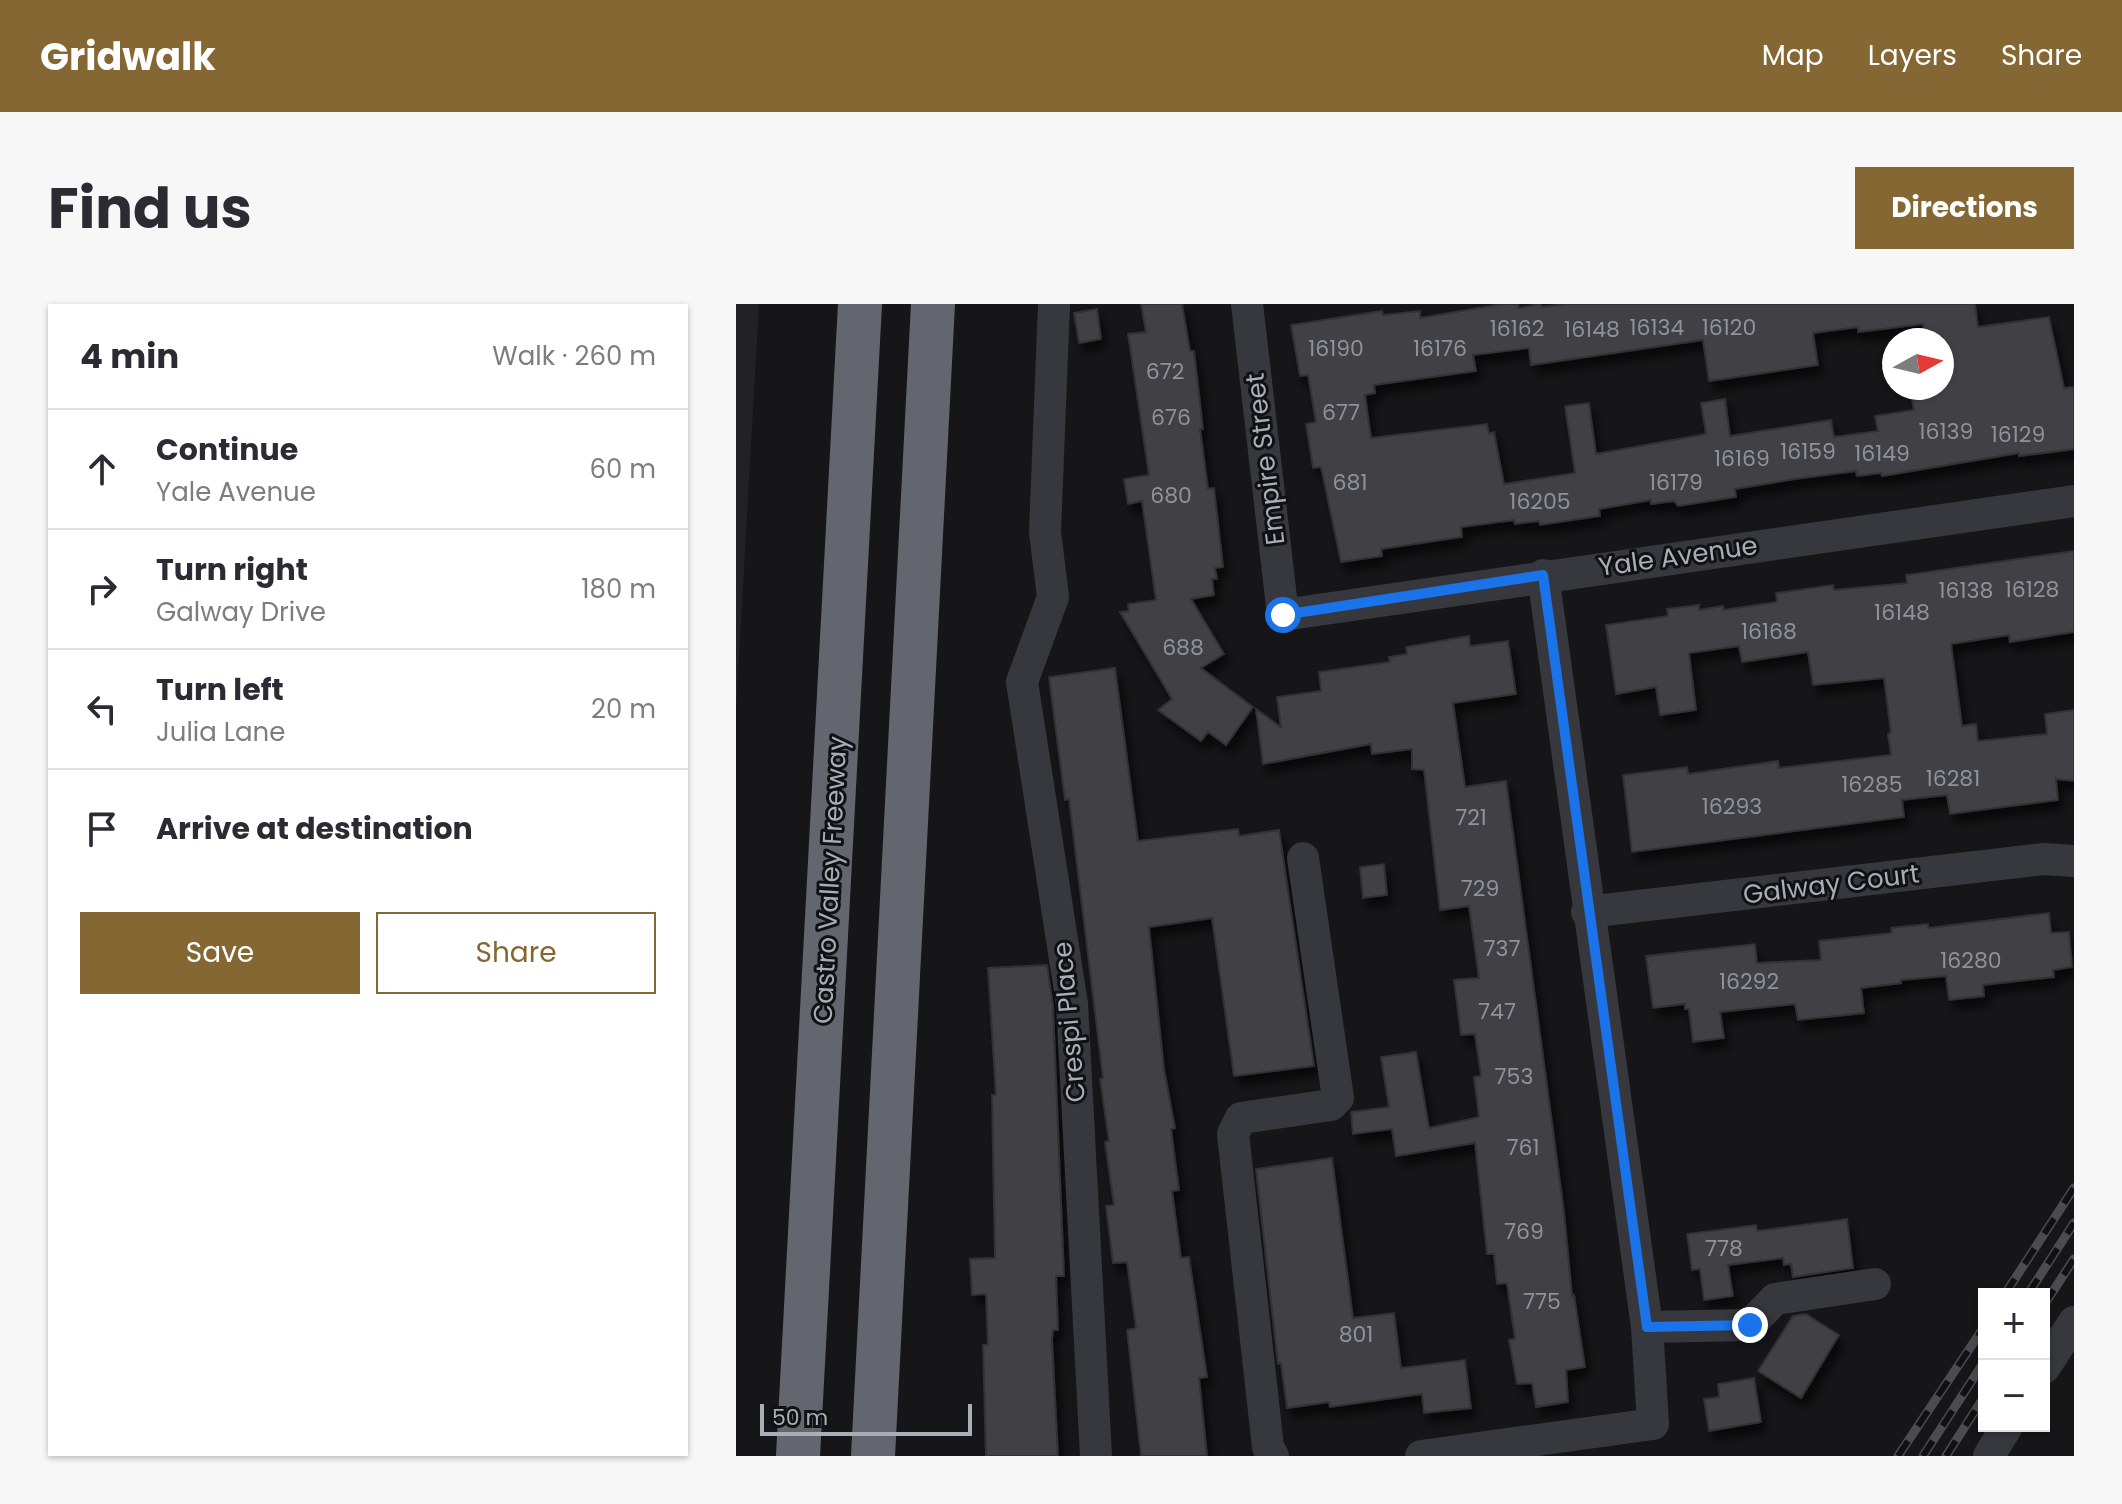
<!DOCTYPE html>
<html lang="en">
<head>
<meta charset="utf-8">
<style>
  body { margin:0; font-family:Poppins,sans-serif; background:#f7f7f7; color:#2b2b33 }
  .controls { position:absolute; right:24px; bottom:24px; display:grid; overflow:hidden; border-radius:0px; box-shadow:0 2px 6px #0004 }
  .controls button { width:72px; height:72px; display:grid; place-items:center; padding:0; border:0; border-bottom:2px solid #e1e1e2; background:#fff; color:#2b2b33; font:40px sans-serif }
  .compass { position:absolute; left:1146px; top:24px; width:72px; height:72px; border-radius:50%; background:#fff; box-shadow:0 2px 6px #0004; rotate:82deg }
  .scale { position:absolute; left:24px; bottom:20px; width:212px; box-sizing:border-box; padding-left:8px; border:4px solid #a8adb8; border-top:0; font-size:22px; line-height:28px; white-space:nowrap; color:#a8adb8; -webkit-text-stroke:6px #111113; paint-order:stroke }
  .stop { position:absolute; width:24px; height:24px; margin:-18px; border:6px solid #1a73e8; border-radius:50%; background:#fff }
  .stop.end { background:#1a73e8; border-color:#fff; box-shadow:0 2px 8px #0008 }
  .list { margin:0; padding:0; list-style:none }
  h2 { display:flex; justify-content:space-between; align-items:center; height:104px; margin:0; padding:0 32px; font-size:34px }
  h2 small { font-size:26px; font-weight:400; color:#7c7c81 }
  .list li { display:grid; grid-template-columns:52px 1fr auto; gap:24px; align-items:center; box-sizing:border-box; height:120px; padding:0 32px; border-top:2px solid #e1e1e2 }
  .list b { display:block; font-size:30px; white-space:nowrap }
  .list p { margin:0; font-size:26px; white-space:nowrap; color:#7c7c81 }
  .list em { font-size:26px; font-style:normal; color:#7c7c81 }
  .actions { display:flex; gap:16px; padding:24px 32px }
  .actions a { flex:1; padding:18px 0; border:2px solid #856733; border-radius:0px; text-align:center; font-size:28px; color:#856733 }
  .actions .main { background:#856733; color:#fff }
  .icon { flex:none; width:44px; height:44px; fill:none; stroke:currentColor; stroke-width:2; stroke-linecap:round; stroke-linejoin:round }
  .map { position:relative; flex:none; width:1338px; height:1152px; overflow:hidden; border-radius:0px }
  header { display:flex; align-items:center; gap:48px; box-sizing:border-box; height:112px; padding:0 40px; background:#856733; color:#fff }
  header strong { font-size:38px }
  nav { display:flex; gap:44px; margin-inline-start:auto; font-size:28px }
  .intro { display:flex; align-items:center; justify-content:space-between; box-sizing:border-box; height:192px; padding:0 48px }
  h1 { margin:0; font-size:56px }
  .button { padding:20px 36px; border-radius:0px; background:#856733; color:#fff; font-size:28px; font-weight:700 }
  main { display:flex; gap:48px; padding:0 48px }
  aside { flex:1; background:#fff; border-radius:0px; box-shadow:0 2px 6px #0004 }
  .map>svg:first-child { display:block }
  .built { fill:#222225 }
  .building { fill:#404145; stroke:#303034; stroke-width:2; fill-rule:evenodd; filter:url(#shadow) }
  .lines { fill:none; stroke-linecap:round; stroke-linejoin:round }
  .minor { stroke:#37383d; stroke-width:32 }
  .highway { stroke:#63666e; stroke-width:44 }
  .rail-casing { stroke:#4a4c52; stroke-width:9 }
  .rail { stroke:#111113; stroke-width:6; stroke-dasharray:18; stroke-linecap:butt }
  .route { stroke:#1a73e8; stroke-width:10 }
  .labels { text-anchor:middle; stroke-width:6; stroke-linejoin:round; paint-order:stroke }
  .number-label { font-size:22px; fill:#8e929b }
  .street-label { font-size:26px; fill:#a8adb8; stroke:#111113 }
</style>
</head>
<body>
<header>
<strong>Gridwalk</strong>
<nav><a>Map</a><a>Layers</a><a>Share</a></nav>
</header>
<div class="intro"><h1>Find us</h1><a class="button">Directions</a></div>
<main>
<aside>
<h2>4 min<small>Walk · 260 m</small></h2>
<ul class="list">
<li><svg class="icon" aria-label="ahead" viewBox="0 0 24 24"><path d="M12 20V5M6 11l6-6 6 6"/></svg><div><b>Continue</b><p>Yale Avenue</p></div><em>60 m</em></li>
<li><svg class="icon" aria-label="right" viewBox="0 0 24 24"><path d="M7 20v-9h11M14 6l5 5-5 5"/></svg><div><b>Turn right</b><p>Galway Drive</p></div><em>180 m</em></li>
<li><svg class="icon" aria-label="left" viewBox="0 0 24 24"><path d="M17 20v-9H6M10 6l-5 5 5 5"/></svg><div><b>Turn left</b><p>Julia Lane</p></div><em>20 m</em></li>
<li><svg class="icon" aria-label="arrive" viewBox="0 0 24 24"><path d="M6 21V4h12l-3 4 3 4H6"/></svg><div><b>Arrive at destination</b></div></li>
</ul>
<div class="actions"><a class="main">Save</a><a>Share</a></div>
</aside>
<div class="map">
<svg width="1338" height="1152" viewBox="0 0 1338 1152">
  <defs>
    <filter id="shadow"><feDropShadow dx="5" dy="9" stdDeviation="4" flood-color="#0009"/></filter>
  </defs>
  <rect width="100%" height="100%" fill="#161618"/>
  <path class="built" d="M 0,0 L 23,0 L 0,406 Z"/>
  <path class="building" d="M 405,0 L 446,0 L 454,47 L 458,47 L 467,125 L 464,125 L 472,185 L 478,184 L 487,263 L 479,264 L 481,275 L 476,275 L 478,291 L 455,295 L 488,350 L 465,364 L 517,403 L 490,441 L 472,428 L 465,437 L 422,406 L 436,395 L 384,308 L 393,307 L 392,300 L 420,296 L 406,197 L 392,200 L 388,175 L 413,171 L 392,30 L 410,28 Z
    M 766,0 L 782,0 L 783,4 L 804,0 L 806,3 L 831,0 L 1239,0 L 1242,23 L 1313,13 L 1328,84 L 1338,83 L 1338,145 L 1283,152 L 1283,149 L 1146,172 L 1145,169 L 1121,172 L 1120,167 L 1059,175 L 999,185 L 1000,193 L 942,202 L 938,197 L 915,200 L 915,196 L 863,205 L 864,212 L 804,221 L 803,217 L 779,220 L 778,216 L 725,223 L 726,233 L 645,245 L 646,252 L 605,258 L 585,163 L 577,164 L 570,120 L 580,118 L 572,71 L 564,72 L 555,21 L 646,7 L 647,11 L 684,7 L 684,14 ZM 1187,20 L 1189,35 L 1206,33 L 1206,85 L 1175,90 L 1178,106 L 1139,112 L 1142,127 L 1098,133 L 1095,116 L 994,132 L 989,95 L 965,99 L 970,130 L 860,150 L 853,99 L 829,102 L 839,169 L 768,180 L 758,128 L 753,130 L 751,120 L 635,134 L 629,91 L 639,89 L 638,81 L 740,67 L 737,51 L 793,44 L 795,61 L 967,36 L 973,77 L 1082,61 L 1077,29 L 1122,23 L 1122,28 Z
    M 361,5 L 365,35 L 343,39 L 338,9 Z
    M 1338,247 L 1338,328 L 1274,338 L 1273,331 L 1215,340 L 1226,422 L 1240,420 L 1242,437 L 1311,430 L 1309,410 L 1338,406 L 1338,477 L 1320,475 L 1322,496 L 1214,510 L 1211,491 L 1166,496 L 1168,513 L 896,548 L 887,471 L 951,463 L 952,470 L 1042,457 L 1043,464 L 1155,451 L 1152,430 L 1155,429 L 1148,374 L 1077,381 L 1072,348 L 1006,358 L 1003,342 L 953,349 L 960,406 L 924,411 L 920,383 L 880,390 L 870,321 L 932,312 L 931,305 L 963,301 L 963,306 L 987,302 L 988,306 L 1041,298 L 1040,289 L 1097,281 L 1098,286 L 1171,279 L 1170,271 Z
    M 733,332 L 734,342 L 772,337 L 780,390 L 717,399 L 729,483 L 770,477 L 828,908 L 836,992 L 838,991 L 849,1063 L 830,1066 L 832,1098 L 800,1103 L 796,1079 L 781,1080 L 773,1036 L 779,1035 L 771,979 L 761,980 L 758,950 L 751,950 L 739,839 L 660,852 L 656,825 L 617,830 L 615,808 L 653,803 L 645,753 L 680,748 L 693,824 L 743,813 L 738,773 L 745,772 L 739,730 L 725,731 L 718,676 L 743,674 L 733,602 L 704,606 L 688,466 L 676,465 L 676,445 L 636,450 L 635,440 L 527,460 L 520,405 L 545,423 L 541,393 L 585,387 L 583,368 L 654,358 L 653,353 L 671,350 L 670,343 Z
    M 379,364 L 402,537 L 502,525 L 503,532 L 543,526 L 578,762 L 498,772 L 476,614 L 413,623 L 428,765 L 439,824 L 435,825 L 443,886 L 436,887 L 445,954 L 453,953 L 471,1073 L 463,1074 L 471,1152 L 405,1152 L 391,1026 L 400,1024 L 391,958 L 377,959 L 370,902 L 378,901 L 369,838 L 373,837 L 364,775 L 367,774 L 333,495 L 329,496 L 313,373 Z
    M 648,560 L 651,591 L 627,594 L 624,563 Z
    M 1313,609 L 1315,629 L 1333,628 L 1336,663 L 1317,666 L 1318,673 L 1247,681 L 1248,692 L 1213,696 L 1210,672 L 1165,676 L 1165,679 L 1125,684 L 1128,709 L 1062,716 L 1059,700 L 984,708 L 988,734 L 957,738 L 953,705 L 949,705 L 949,700 L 917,704 L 910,652 L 1019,640 L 1021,659 L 1085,656 L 1083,637 L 1156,629 L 1155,624 L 1192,620 L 1192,624 Z
    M 311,661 L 317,702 L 328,972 L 320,972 L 322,1026 L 317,1026 L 316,1035 L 322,1152 L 250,1152 L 247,1041 L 252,1041 L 250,990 L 236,991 L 234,955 L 259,954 L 256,791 L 260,791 L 252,664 Z
    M 596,854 L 617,1014 L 658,1009 L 665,1064 L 729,1056 L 735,1104 L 688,1109 L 686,1090 L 594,1103 L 593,1098 L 551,1104 L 545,1059 L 542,1060 L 520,865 Z
    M 1111,915 L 1117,964 L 1057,973 L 1055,960 L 1048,961 L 1047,954 L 992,961 L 997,992 L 968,996 L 964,965 L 956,966 L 951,930 L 1020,921 L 1021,927 Z
    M 1070,1010 L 1103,1031 L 1065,1094 L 1022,1067 L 1057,1012 Z
    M 1018,1074 L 1025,1118 L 973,1127 L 968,1095 L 983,1093 L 982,1080 Z"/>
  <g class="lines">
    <path class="minor" d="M 318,0 L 309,228 L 317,293 L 286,378 L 336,700 L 360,1152
      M 511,0 L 547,311 L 1338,197
      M 851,608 L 1308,555 L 1338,557
      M 911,1023 L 1014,1021 L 1039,995 L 1139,980
      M 1308,1064 L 1338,1018
      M 537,1152 L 532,1143 L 497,830 L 505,814 L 595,801 L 602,794 L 567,554
      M 685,1152 L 917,1120 L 911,1023 L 807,271
      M 1253,1152 L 1271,1122"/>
    <path class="highway" d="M 62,1152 L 124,0
      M 137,1152 L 197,0"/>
    <g class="rail-casing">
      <path id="rail" d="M 1269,990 L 1338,884
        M 1292,990 L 1338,919
        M 1308,1001 L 1338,955
        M 1162,1152 L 1248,1023
        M 1187,1152 L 1248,1058
        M 1210,1152 L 1248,1093"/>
    </g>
    <use href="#rail" class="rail"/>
  </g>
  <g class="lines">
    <path class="route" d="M 547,311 L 807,271 L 911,1023 L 1014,1021"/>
  </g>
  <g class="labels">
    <g class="number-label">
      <text x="921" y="31">16134</text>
      <text x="993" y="31">16120</text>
      <text x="781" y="32">16162</text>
      <text x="856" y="33">16148</text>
      <text x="600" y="52">16190</text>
      <text x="704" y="52">16176</text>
      <text x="429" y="75">672</text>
      <text x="605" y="116">677</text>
      <text x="435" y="121">676</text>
      <text x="1210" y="135">16139</text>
      <text x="1282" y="138">16129</text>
      <text x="1072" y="155">16159</text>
      <text x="1146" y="157">16149</text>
      <text x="1006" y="162">16169</text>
      <text x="614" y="186">681</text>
      <text x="940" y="186">16179</text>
      <text x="435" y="199">680</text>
      <text x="804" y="205">16205</text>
      <text x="1296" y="293">16128</text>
      <text x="1230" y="294">16138</text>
      <text x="1166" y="316">16148</text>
      <text x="1033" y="335">16168</text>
      <text x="447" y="351">688</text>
      <text x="1217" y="482">16281</text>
      <text x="1136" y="488">16285</text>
      <text x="996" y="510">16293</text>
      <text x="735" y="521">721</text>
      <text x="744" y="592">729</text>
      <text x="766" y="652">737</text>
      <text x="1235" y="664">16280</text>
      <text x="1013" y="685">16292</text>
      <text x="761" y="715">747</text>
      <text x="778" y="780">753</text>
      <text x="787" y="851">761</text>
      <text x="788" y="935">769</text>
      <text x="988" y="952">778</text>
      <text x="806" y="1005">775</text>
      <text x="620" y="1038">801</text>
    </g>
    <g class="street-label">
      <text transform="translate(529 155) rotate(-97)" y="9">Empire Street</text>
      <text transform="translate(942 252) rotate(-8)" y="9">Yale Avenue</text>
      <text transform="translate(94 576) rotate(-87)" y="9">Castro Valley Freeway</text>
      <text transform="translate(1095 580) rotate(-7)" y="9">Galway Court</text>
      <text transform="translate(333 718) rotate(-95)" y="9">Crespi Place</text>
    </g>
  </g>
</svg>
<div class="controls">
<button>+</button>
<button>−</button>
</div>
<svg class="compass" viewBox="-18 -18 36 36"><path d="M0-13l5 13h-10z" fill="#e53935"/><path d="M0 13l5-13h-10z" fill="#7c7c81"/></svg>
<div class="scale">50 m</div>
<div class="stop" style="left:547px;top:311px"></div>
<div class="stop end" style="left:1014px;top:1021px"></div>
</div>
</main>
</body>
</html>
